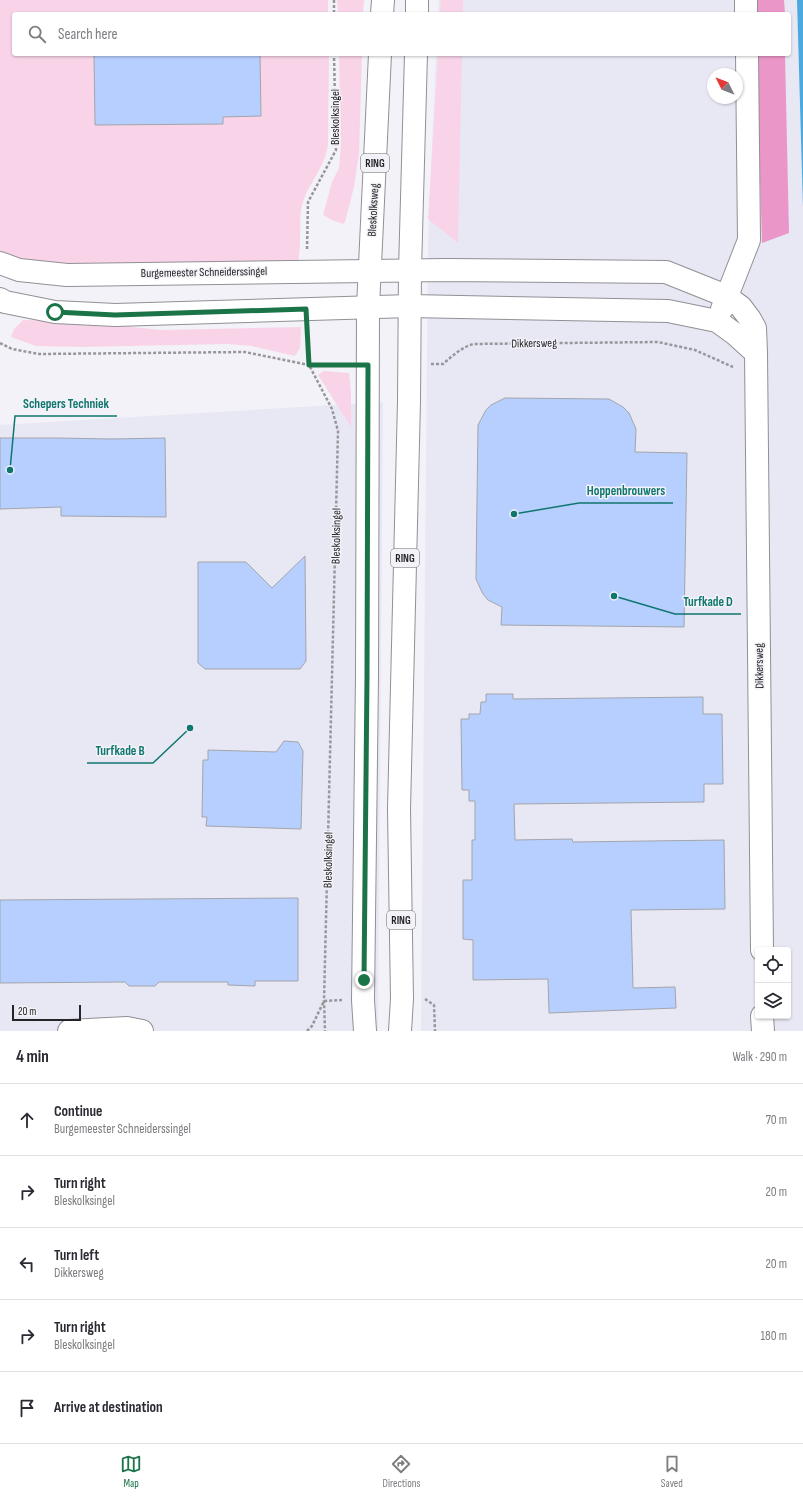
<!DOCTYPE html>
<html lang="en">
<head>
<meta charset="utf-8">
<style>
  body { margin:0; font-family:"Sofia Sans Condensed",sans-serif; background:#f2f2f3; color:#2b2b33 }
  .controls { position:absolute; right:12px; bottom:12px; display:grid; overflow:hidden; border-radius:4px; box-shadow:0 1px 3px #0004 }
  .controls button { width:36px; height:36px; display:grid; place-items:center; padding:0; border:0; border-bottom:1px solid #e1e1e2; background:#fff; color:#2b2b33; font:20px sans-serif }
  .compass { position:absolute; left:707px; top:68px; width:36px; height:36px; border-radius:50%; background:#fff; box-shadow:0 1px 3px #0004; rotate:312deg }
  .scale { position:absolute; left:12px; bottom:10px; width:69px; box-sizing:border-box; padding-left:4px; border:2px solid #252527; border-top:0; font-size:11px; line-height:14px; white-space:nowrap; color:#252527; -webkit-text-stroke:3px #f3f2f8; paint-order:stroke }
  .stop { position:absolute; width:12px; height:12px; margin:-9px; border:3px solid #1a7448; border-radius:50%; background:#fff }
  .stop.end { background:#1a7448; border-color:#fff; box-shadow:0 1px 4px #0008 }
  .list { margin:0; padding:0; list-style:none }
  h2 { display:flex; justify-content:space-between; align-items:center; height:52px; margin:0; padding:0 16px; font-size:17px }
  h2 small { font-size:13px; font-weight:400; color:#7c7c81 }
  .list li { display:grid; grid-template-columns:26px 1fr auto; gap:12px; align-items:center; box-sizing:border-box; height:72px; padding:0 16px; border-top:1px solid #e1e1e2 }
  .list b { display:block; font-size:15px; white-space:nowrap }
  .list p { margin:0; font-size:13px; white-space:nowrap; color:#7c7c81 }
  .list em { font-size:13px; font-style:normal; color:#7c7c81 }
  .icon { flex:none; width:22px; height:22px; fill:none; stroke:currentColor; stroke-width:2; stroke-linecap:round; stroke-linejoin:round }
  .map { position:relative; flex:none; width:803px; height:1031px; overflow:hidden }
  .search { position:absolute; background:#fff; box-shadow:0 1px 3px #0004; left:12px; right:12px; top:12px; height:44px; display:flex; align-items:center; gap:10px; box-sizing:border-box; padding:0 14px; border-radius:4px; color:#7c7c81; font-size:15px }
  .sheet { height:412px; background:#fff }
  nav { display:flex; justify-content:space-around; align-items:center; box-sizing:border-box; height:56px; border-top:1px solid #e1e1e2; background:#fff; font-size:11px; color:#7c7c81 }
  nav a { display:grid; justify-items:center; gap:2px }
  nav .on { color:#1a7448 }
  .map>svg:first-child { display:block }
  .built { fill:#e8e7f4; fill-rule:evenodd }
  .green { fill:#f9d4e9 }
  .forest { fill:#eb96c8 }
  .water { fill:#4ba9df }
  .building { fill:#b7cfff; stroke:#a2a5a9 }
  .lines { fill:none; stroke-linecap:round; stroke-linejoin:round }
  .minor-casing { stroke:#919095; stroke-width:24 }
  .major-casing { stroke:#919095; stroke-width:24 }
  .path { stroke:#97979b; stroke-width:2.5; stroke-dasharray:3 2; stroke-linecap:butt }
  .minor { stroke:#fff; stroke-width:22 }
  .major { stroke:#fff; stroke-width:22 }
  .route { stroke:#1a7448; stroke-width:5 }
  .labels { text-anchor:middle; stroke-width:3; stroke-linejoin:round; paint-order:stroke }
  .shield { fill:#f3f2f8; stroke:#636266; stroke-width:1 }
  .shield-label { font-size:11px; font-weight:bold; fill:#252527 }
  .street-label { font-size:12px; fill:#252527; stroke:#f3f2f8 }
  .leader { fill:none; stroke:#0f766e; stroke-width:1.5 }
  .callout-dot { fill:#0f766e; stroke:#f3f2f8; stroke-width:1.5 }
  .callout-label { font-size:13px; text-anchor:middle; font-weight:bold; fill:#0f766e; stroke:#f3f2f8; stroke-width:3; stroke-linejoin:round; paint-order:stroke }
</style>
</head>
<body>
<div class="map">
<svg width="803" height="1031" viewBox="0 0 803 1031">
  <rect width="100%" height="100%" fill="#f3f2f8"/>
  <path class="built" d="M 439,0 L 803,0 L 803,1031 L 421,1031 L 428,242 L 436,54 L 789,54 L 789,14 L 438,14 ZM 713,74 L 737,74 L 737,98 L 713,98 ZM 758,950 L 788,950 L 788,1016 L 758,1016 Z
    M 383,402 L 378,1031 L 0,1031 L 0,425 Z"/>
  <path class="green" d="M 0,0 L 328,0 L 328,14 L 14,14 L 14,54 L 329,54 L 328,145 C 324,170 308,183 302,205 C 299,216 301,227 300,239 C 300,247 299,256 298,264 L 35,265 L 0,255 Z
    M 337,0 L 364,0 L 363,14 L 338,14 Z
    M 441,0 L 463,0 L 463,14 L 440,14 Z
    M 339,54 L 362,54 L 359,154 L 354,187 L 345,222 L 343,224 L 332,220 L 323,215 L 332,182 L 339,168 L 341,145 Z
    M 438,54 L 462,54 L 458,243 L 428,219 Z
    M 23,320 L 71,321 L 162,330 L 301,327 L 300,348 L 295,356 L 251,346 L 228,344 L 81,347 L 36,346 L 11,337 L 14,329 Z
    M 324,371 L 349,373 L 351,392 L 351,427 L 318,375 Z"/>
  <path class="forest" d="M 754,0 L 784,0 L 785,14 L 755,14 Z
    M 756,54 L 785,54 L 789,233 L 762,243 Z"/>
  <path class="water" d="M 797,0 L 803,0 L 803,208 Z"/>
  <path class="building" d="M 94,54 L 260,54 L 261,116 L 223,117 L 223,124 L 95,125 Z
    M 505,398 L 609,399 L 623,407 L 629,413 L 636,429 L 635,452 L 687,453 L 684,627 L 501,625 L 502,607 L 488,600 L 483,594 L 476,579 L 478,425 L 486,410 L 491,405 Z
    M 0,438 L 57,438 L 112,439 L 165,438 L 166,517 L 61,516 L 61,507 L 0,509 Z
    M 305,556 L 306,661 L 300,669 L 205,669 L 198,663 L 198,562 L 246,562 L 272,588 Z
    M 486,694 L 513,694 L 513,699 L 703,697 L 703,714 L 722,714 L 723,784 L 704,784 L 704,802 L 514,804 L 515,840 L 572,839 L 573,842 L 724,840 L 725,909 L 631,910 L 633,988 L 675,987 L 676,1008 L 549,1013 L 548,979 L 473,980 L 473,940 L 463,939 L 463,880 L 472,880 L 472,840 L 475,840 L 475,801 L 469,801 L 469,790 L 462,790 L 461,719 L 469,719 L 469,714 L 480,714 L 481,702 L 486,702 Z
    M 284,741 L 298,742 L 303,751 L 301,829 L 206,826 L 207,817 L 202,817 L 203,760 L 208,760 L 208,750 L 276,752 Z
    M 298,898 L 298,981 L 255,981 L 255,986 L 228,985 L 228,982 L 159,982 L 155,986 L 129,986 L 125,982 L 0,983 L 0,900 Z"/>
  <g class="lines">
    <g class="minor-casing">
      <path id="minor" d="M 746,0 L 746,14
        M 0,263 L 19,270 L 67,275 L 446,270 L 666,272 L 726,296 L 741,307 L 750,319 L 755,328 L 756,353 L 762,950
        M 0,299 L 5,302 L 55,312 L 115,315 L 410,306 L 668,311 L 717,321 L 735,334 L 756,353
        M 722,309 L 749,240 L 747,54
        M 762,1016 L 763,1031
        M 69,1031 L 127,1028 L 142,1031"/>
    </g>
    <g class="major-casing">
      <path id="major" d="M 382,14 L 383,0
        M 417,14 L 417,0
        M 365,1031 L 363,1000 L 367,676 L 368,307 L 380,54
        M 400,1031 L 402,999 L 399,809 L 409,401 L 410,270 L 416,54"/>
    </g>
    <path class="path" d="M 334,0 L 334,14
      M 307,249 L 308,202 L 336,150 L 334,54
      M 307,332 L 309,365 L 332,409 L 338,431 L 324,1001 L 325,1031
      M 0,343 L 12,349 L 39,354 L 245,352 L 309,365 L 346,365
      M 431,364 L 443,364 C 452,356 461,348 473,344 L 658,342 L 695,350 L 733,367
      M 425,999 L 434,1005 L 435,1031
      M 307,1031 L 312,1026 L 324,1001 L 342,1000"/>
    <use href="#minor" class="minor"/>
    <use href="#major" class="major"/>
  </g>
  <g class="lines">
    <path class="route" d="M 55,312 L 115,315 L 306,309 L 309,365 L 368,365 L 367,676 L 364,980"/>
  </g>
  <g class="labels">
    <g class="shield">
      <rect x="361" y="154" width="28" height="18" rx="3"/>
      <rect x="391" y="549" width="28" height="18" rx="3"/>
      <rect x="387" y="911" width="28" height="18" rx="3"/>
    </g>
    <g class="shield-label">
      <text x="375" y="167">RING</text>
      <text x="405" y="562">RING</text>
      <text x="401" y="924">RING</text>
    </g>
    <g class="street-label">
      <text transform="translate(335 117) rotate(-90)" y="4">Bleskolksingel</text>
      <text transform="translate(373 210) rotate(-87)" y="4">Bleskolksweg</text>
      <text transform="translate(204 272) rotate(-1)" y="4">Burgemeester Schneiderssingel</text>
      <text transform="translate(534 343) rotate(-1)" y="4">Dikkersweg</text>
      <text transform="translate(336 536) rotate(-89)" y="4">Bleskolksingel</text>
      <text transform="translate(759 666) rotate(-91)" y="4">Dikkersweg</text>
      <text transform="translate(328 860) rotate(-89)" y="4">Bleskolksingel</text>
    </g>
  </g>
  <path class="leader" d="M10 470L15 416H117M514 514L579 503H673M614 596L675 614H741M190 728L153 763H87"/>
  <g class="callout-dot">
    <circle cx="10" cy="470" r="4"/>
    <circle cx="514" cy="514" r="4"/>
    <circle cx="614" cy="596" r="4"/>
    <circle cx="190" cy="728" r="4"/>
  </g>
  <g class="callout-label">
    <text x="66" y="408">Schepers Techniek</text>
    <text x="626" y="495">Hoppenbrouwers</text>
    <text x="708" y="606">Turfkade D</text>
    <text x="120" y="755">Turfkade B</text>
  </g>
</svg>
<div class="controls">
<button><svg class="icon" aria-label="locate" viewBox="0 0 24 24"><circle cx="12" cy="12" r="6"/><path d="M12 2v4M12 18v4M2 12h4M18 12h4"/></svg></button>
<button><svg class="icon" aria-label="layers" viewBox="0 0 24 24"><path d="M12 4l9 5-9 5-9-5zM3 14l9 5 9-5"/></svg></button>
</div>
<svg class="compass" viewBox="-18 -18 36 36"><path d="M0-13l5 13h-10z" fill="#e53935"/><path d="M0 13l5-13h-10z" fill="#7c7c81"/></svg>
<div class="scale">20 m</div>
<div class="stop" style="left:55px;top:312px"></div>
<div class="stop end" style="left:364px;top:980px"></div>
<div class="search"><svg class="icon" aria-label="search" viewBox="0 0 24 24"><circle cx="10" cy="10" r="6"/><path d="M15 15l6 6"/></svg>Search here</div>
</div>
<section class="sheet">
<h2>4 min<small>Walk · 290 m</small></h2>
<ul class="list">
<li><svg class="icon" aria-label="ahead" viewBox="0 0 24 24"><path d="M12 20V5M6 11l6-6 6 6"/></svg><div><b>Continue</b><p>Burgemeester Schneiderssingel</p></div><em>70 m</em></li>
<li><svg class="icon" aria-label="right" viewBox="0 0 24 24"><path d="M7 20v-9h11M14 6l5 5-5 5"/></svg><div><b>Turn right</b><p>Bleskolksingel</p></div><em>20 m</em></li>
<li><svg class="icon" aria-label="left" viewBox="0 0 24 24"><path d="M17 20v-9H6M10 6l-5 5 5 5"/></svg><div><b>Turn left</b><p>Dikkersweg</p></div><em>20 m</em></li>
<li><svg class="icon" aria-label="right" viewBox="0 0 24 24"><path d="M7 20v-9h11M14 6l5 5-5 5"/></svg><div><b>Turn right</b><p>Bleskolksingel</p></div><em>180 m</em></li>
<li><svg class="icon" aria-label="arrive" viewBox="0 0 24 24"><path d="M6 21V4h12l-3 4 3 4H6"/></svg><div><b>Arrive at destination</b></div></li>
</ul>
</section>
<nav>
<a class="on"><svg class="icon" aria-label="map" viewBox="0 0 24 24"><path d="M3 6l6-2 6 2 6-2v14l-6 2-6-2-6 2zM9 4v14M15 6v14"/></svg>Map</a>
<a><svg class="icon" aria-label="directions" viewBox="0 0 24 24"><path d="M12 3l9 9-9 9-9-9zM9 14v-3h6M13 9l2 2-2 2"/></svg>Directions</a>
<a><svg class="icon" aria-label="saved" viewBox="0 0 24 24"><path d="M7 4h10v16l-5-4-5 4z"/></svg>Saved</a>
</nav>
</body>
</html>
